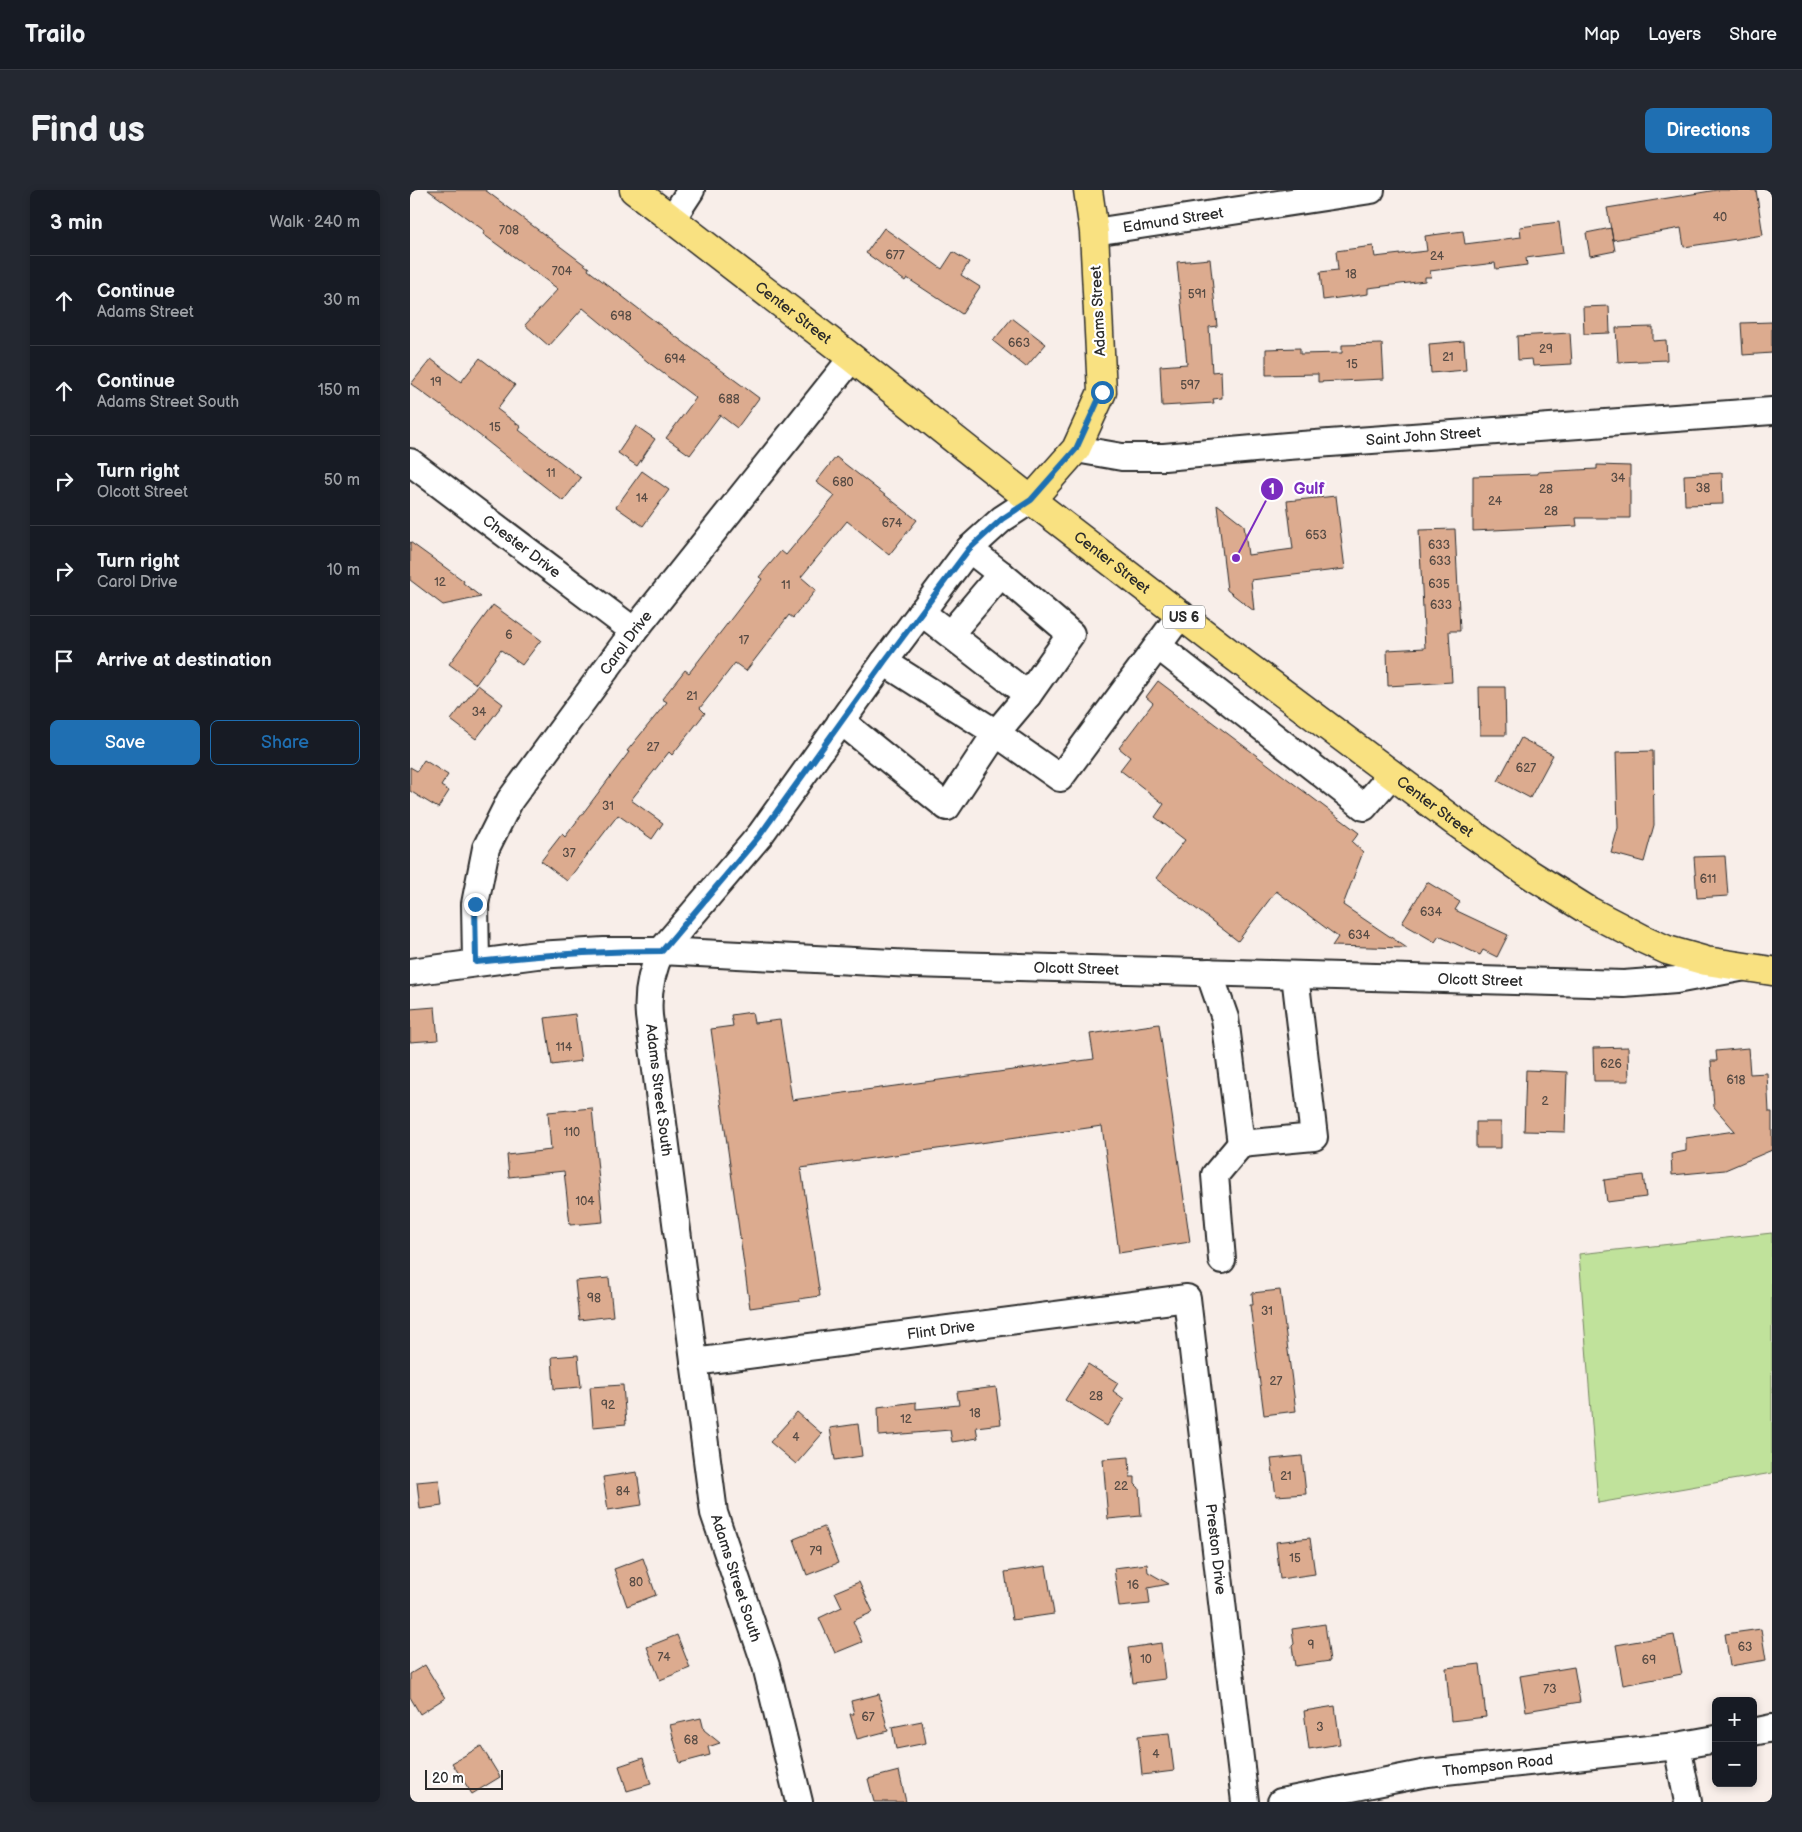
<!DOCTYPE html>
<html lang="en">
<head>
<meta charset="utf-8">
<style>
  body { margin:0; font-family:"Balsamiq Sans",sans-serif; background:#242831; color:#f1f3f6 }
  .controls { position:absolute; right:15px; bottom:15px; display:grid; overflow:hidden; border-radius:8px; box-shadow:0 2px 8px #0003 }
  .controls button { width:45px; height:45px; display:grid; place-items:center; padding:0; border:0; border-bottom:1px solid #363941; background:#171b24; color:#f1f3f6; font:25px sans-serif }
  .scale { position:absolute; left:15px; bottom:12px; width:78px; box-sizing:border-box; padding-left:5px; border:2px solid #2b2b2b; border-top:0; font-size:14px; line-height:18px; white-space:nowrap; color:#2b2b2b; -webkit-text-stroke:4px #fff; paint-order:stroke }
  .stop { position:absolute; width:15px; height:15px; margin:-11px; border:4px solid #1f6fb2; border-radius:50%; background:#fff }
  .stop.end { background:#1f6fb2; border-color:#fff; box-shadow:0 1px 5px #0008 }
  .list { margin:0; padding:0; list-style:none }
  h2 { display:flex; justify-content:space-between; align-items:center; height:65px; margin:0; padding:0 20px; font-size:21px }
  h2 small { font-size:16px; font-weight:400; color:#9ea1a6 }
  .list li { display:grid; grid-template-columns:32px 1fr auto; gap:15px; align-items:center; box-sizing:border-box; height:90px; padding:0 20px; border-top:1px solid #363941 }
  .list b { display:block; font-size:19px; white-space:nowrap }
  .list p { margin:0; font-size:16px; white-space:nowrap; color:#9ea1a6 }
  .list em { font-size:16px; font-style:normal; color:#9ea1a6 }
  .actions { display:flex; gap:10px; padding:15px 20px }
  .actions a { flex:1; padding:11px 0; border:1px solid #1f6fb2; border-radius:8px; text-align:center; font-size:18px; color:#1f6fb2 }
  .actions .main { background:#1f6fb2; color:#fff }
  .icon { flex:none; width:28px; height:28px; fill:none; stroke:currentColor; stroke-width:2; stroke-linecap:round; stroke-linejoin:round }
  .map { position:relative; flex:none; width:1362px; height:1612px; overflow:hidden; border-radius:8px }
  header { display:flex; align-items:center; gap:30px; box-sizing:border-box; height:70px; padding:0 25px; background:#171b24; border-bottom:1px solid #363941 }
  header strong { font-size:24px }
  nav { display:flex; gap:28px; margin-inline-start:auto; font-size:18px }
  .intro { display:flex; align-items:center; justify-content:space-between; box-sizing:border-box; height:120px; padding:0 30px }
  h1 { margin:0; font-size:35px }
  .button { padding:12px 22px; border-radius:8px; background:#1f6fb2; color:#fff; font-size:18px; font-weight:700 }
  main { display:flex; gap:30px; padding:0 30px }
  aside { flex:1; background:#171b24; border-radius:8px; box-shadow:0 2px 8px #0003 }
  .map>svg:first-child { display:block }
  .green { fill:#c0e29b; stroke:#768663 }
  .building { fill:#dcab8f; stroke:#2b2b2b }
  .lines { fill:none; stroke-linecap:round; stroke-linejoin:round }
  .minor-casing { stroke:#2b2b2b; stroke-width:30 }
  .major-casing { stroke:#2b2b2b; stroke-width:31 }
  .minor { stroke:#fff; stroke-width:26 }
  .major { stroke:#f9e181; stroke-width:28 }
  .route { stroke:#1f6fb2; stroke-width:6 }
  .labels { text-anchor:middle; stroke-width:4.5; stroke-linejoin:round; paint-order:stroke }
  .number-label { font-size:12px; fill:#574b44 }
  .shield { fill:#fff; stroke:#6b6b6b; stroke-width:1 }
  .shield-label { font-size:14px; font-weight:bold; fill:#2b2b2b }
  .street-label { font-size:15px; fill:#2b2b2b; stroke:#fff }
  .leader { fill:none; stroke:#7b2cbf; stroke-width:2 }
  .callout-dot { fill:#7b2cbf; stroke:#fff; stroke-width:2 }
  .mark-label { font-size:15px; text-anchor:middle; font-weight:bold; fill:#fff }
  .callout-label { font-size:16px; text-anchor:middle; font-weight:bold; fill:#7b2cbf; stroke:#fff; stroke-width:4.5; stroke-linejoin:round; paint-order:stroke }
</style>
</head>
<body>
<header>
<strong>Trailo</strong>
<nav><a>Map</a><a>Layers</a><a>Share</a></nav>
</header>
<div class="intro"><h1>Find us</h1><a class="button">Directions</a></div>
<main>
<aside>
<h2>3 min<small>Walk · 240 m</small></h2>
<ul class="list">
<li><svg class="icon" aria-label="ahead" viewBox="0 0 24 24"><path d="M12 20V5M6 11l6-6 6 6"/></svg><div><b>Continue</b><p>Adams Street</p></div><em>30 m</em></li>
<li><svg class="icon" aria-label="ahead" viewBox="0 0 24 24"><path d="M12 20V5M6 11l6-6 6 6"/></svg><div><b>Continue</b><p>Adams Street South</p></div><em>150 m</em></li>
<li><svg class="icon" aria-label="right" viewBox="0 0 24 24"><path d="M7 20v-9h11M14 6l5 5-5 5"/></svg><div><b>Turn right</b><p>Olcott Street</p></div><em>50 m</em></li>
<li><svg class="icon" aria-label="right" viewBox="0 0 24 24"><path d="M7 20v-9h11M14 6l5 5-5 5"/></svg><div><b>Turn right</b><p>Carol Drive</p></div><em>10 m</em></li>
<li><svg class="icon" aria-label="arrive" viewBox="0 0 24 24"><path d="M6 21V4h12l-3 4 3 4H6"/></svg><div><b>Arrive at destination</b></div></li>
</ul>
<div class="actions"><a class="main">Save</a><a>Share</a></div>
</aside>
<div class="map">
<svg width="1362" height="1612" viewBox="0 0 1362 1612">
  <rect width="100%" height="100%" fill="#f8eee9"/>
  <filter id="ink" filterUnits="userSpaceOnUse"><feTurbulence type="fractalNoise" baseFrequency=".02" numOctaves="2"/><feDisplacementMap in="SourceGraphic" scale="10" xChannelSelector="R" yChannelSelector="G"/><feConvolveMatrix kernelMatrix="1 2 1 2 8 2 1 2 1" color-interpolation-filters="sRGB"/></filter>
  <g filter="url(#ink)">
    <path class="green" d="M 1362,1043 L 1362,1283 L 1188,1313 L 1169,1064 Z"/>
    <path class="building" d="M 18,0 L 75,0 L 179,78 L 178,80 L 238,126 L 349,208 L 327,238 L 310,225 L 280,265 L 256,248 L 286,208 L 238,172 L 173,118 L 139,156 L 115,135 L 148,99 L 73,44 L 75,41 Z
      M 1307,0 L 1346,0 L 1353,45 L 1274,57 L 1271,38 L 1203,50 L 1197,18 Z
      M 1149,32 L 1153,63 L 1116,68 L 1117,75 L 1086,79 L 1085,73 L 1020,81 L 1021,87 L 1015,87 L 1015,91 L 958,98 L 958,104 L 913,110 L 910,82 L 928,80 L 926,61 L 963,56 L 965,67 L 1017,61 L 1015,46 L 1053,41 L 1055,54 L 1111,47 L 1110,37 Z
      M 474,38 L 532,79 L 543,62 L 559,72 L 551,85 L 570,97 L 552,124 L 497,88 L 495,91 L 456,63 Z
      M 1201,38 L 1205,61 L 1180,66 L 1176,43 Z
      M 800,69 L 807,136 L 799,137 L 802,182 L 811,181 L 812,208 L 803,209 L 804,213 L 752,216 L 750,176 L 777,174 L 767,72 Z
      M 1199,116 L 1200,143 L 1174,144 L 1173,117 Z
      M 602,128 L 636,154 L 616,177 L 583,151 Z
      M 1362,132 L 1362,163 L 1333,165 L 1331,133 Z
      M 1243,137 L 1243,151 L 1256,150 L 1257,170 L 1208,172 L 1206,138 Z
      M 1160,143 L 1162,174 L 1123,176 L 1122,169 L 1108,170 L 1107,146 Z
      M 1054,151 L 1056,180 L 1021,183 L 1019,154 Z
      M 972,154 L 974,189 L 908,192 L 908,184 L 856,185 L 856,159 L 890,158 L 890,164 L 932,163 L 932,155 Z
      M 70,168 L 105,195 L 87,219 L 111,237 L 109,240 L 171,288 L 153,311 L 31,215 L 31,216 L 1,194 L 21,169 L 51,192 Z
      M 226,236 L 245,249 L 227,276 L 208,263 Z
      M 426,267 L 507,330 L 479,365 L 437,331 L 391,387 L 406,400 L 383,428 L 379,425 L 336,481 L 325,473 L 290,518 L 295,523 L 262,565 L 259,562 L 221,610 L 253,633 L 242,649 L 208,625 L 157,691 L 131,671 L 152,644 L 155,647 L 219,562 L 217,561 L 257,512 L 252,509 L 275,480 L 279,483 L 352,389 L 349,387 L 371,361 L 376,365 L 425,306 L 406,292 Z
      M 1187,275 L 1220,276 L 1220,328 L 1166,328 L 1167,336 L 1063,341 L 1063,286 L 1128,284 L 1128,282 L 1187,279 Z
      M 232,281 L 259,300 L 233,336 L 206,317 Z
      M 1312,283 L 1313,314 L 1275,315 L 1274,285 Z
      M 926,306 L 935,379 L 841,390 L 844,421 L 817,400 L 807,314 L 834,335 L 838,365 L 883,359 L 877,311 Z
      M 1045,339 L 1050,441 L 1039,441 L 1042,492 L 978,496 L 977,460 L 1015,458 L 1009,340 Z
      M 0,352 L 54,391 L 53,393 L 71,407 L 33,415 L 0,390 Z
      M 83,415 L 131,450 L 112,475 L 91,460 L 66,494 L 39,474 Z
      M 748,491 L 949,643 L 942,652 L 953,662 L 933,715 L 997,758 L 922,756 L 928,747 L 866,701 L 828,751 L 746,688 L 775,650 L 745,627 L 754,614 L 710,580 L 720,567 L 709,558 L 743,513 L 736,507 Z
      M 68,495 L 93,514 L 66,549 L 41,530 Z
      M 1069,497 L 1095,497 L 1096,545 L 1070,545 Z
      M 1111,548 L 1143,565 L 1120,608 L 1088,591 Z
      M 1243,561 L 1244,635 L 1234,672 L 1201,663 L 1208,638 L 1206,562 Z
      M 14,570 L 38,585 L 31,596 L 39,601 L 28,618 L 0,601 L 0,577 L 7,581 Z
      M 1315,666 L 1318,706 L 1287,708 L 1284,667 Z
      M 1017,692 L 1050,712 L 1045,720 L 1098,745 L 1087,767 L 1073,760 L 1070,765 L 1029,746 L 1025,752 L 992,733 Z
      M 25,817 L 28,850 L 0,852 L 0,819 Z
      M 342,822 L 344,833 L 370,830 L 382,910 L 684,869 L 680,844 L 749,834 L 780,1052 L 709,1063 L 692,936 L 391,978 L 410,1106 L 389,1109 L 390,1111 L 340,1118 L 301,839 L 323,836 L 321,825 Z
      M 165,824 L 171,871 L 142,875 L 135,828 Z
      M 1218,857 L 1219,891 L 1184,891 L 1183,858 Z
      M 1338,858 L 1340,884 L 1357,883 L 1359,922 L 1362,922 L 1362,960 L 1315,980 L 1262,985 L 1261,964 L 1276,961 L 1276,948 L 1325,941 L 1304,917 L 1301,871 L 1307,871 L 1306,861 Z
      M 1116,880 L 1157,882 L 1155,942 L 1114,941 Z
      M 182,918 L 193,1032 L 160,1035 L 154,981 L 99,987 L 97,965 L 141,960 L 138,922 Z
      M 1066,932 L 1091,932 L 1091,958 L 1066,958 Z
      M 1233,985 L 1236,1007 L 1197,1012 L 1194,990 Z
      M 199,1088 L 203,1126 L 169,1130 L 165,1091 Z
      M 870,1100 L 886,1221 L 854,1225 L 840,1115 L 843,1115 L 842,1103 Z
      M 168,1165 L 171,1197 L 144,1199 L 142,1167 Z
      M 678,1174 L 708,1193 L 703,1201 L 714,1209 L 697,1236 L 655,1210 Z
      M 213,1195 L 216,1234 L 183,1237 L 180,1197 Z
      M 586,1197 L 591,1234 L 566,1237 L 568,1248 L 542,1252 L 540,1240 L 469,1246 L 468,1217 L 506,1212 L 506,1219 L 549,1215 L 547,1202 Z
      M 387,1222 L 412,1244 L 386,1274 L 360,1252 Z
      M 448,1234 L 452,1266 L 425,1270 L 420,1238 Z
      M 892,1266 L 896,1304 L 866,1306 L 861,1269 Z
      M 719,1267 L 720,1287 L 725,1287 L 725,1294 L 729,1298 L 731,1326 L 698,1329 L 693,1269 Z
      M 227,1282 L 232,1315 L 198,1320 L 193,1287 Z
      M 29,1290 L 32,1316 L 10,1319 L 7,1292 Z
      M 414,1337 L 428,1373 L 397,1385 L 384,1349 Z
      M 900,1348 L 905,1384 L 870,1389 L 866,1352 Z
      M 233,1368 L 246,1405 L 217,1416 L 204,1379 Z
      M 737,1374 L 738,1382 L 759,1394 L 738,1398 L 740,1414 L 709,1417 L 704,1378 Z
      M 636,1376 L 644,1424 L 602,1430 L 595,1382 Z
      M 449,1392 L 463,1422 L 443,1431 L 452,1452 L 425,1463 L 409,1428 L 432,1417 L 425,1402 Z
      M 915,1434 L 920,1471 L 885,1476 L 882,1456 L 884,1454 L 882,1439 Z
      M 1351,1439 L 1356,1470 L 1320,1476 L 1315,1444 Z
      M 267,1445 L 280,1478 L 250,1490 L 237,1457 Z
      M 1264,1445 L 1272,1484 L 1213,1495 L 1206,1455 Z
      M 751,1453 L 755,1489 L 723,1493 L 718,1458 Z
      M 1070,1474 L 1076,1527 L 1041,1531 L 1036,1478 Z
      M 15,1475 L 35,1508 L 10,1524 L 0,1507 L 0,1484 Z
      M 1164,1477 L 1170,1512 L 1116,1521 L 1110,1486 Z
      M 469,1504 L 478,1541 L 447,1549 L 440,1524 L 444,1524 L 441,1511 Z
      M 925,1516 L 930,1554 L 899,1559 L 894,1521 Z
      M 291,1528 L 294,1540 L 310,1553 L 298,1557 L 300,1565 L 270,1573 L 260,1535 Z
      M 512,1531 L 516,1553 L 486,1559 L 482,1537 Z
      M 759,1543 L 764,1581 L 732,1585 L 728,1546 Z
      M 71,1556 L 90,1587 L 62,1604 L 42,1573 Z
      M 233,1568 L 241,1594 L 217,1601 L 209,1576 Z
      M 489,1581 L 496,1612 L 464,1612 L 458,1589 Z"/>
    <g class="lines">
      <g class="minor-casing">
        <g id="minor">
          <path d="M 262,29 L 281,0"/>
          <path id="s1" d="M 684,42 L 961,0"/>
          <path id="s2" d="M 666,259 L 712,267 L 754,267 L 878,256 L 1362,221"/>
          <path id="s3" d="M 0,272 L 224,441"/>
          <path d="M 511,422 L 618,505"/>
          <path d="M 540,444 L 591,384"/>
          <path d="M 748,456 L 954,617 L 982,584"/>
          <path d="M 474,472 L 586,543 L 650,588 L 771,424"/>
          <path d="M 431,531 L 537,617 L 586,543 L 618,505 L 661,444 L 591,384 L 559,359"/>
          <path id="s4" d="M 66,772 L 65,714 L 76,658 L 100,610 L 224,441 L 442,168"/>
          <path id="s5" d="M 0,782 L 127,765 L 194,761 L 251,761 L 503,774 L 1214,794 L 1266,790 L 1330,778"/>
          <path d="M 799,782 L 815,828 L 831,954 L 904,947 L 885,785"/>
          <path d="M 812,1070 L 805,985 L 831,954"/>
          <path id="s6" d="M 284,1172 L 777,1108 L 835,1612"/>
          <path d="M 1343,1542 L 1362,1538"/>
          <path d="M 1267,1556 L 1278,1612"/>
          <path d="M 389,1612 L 356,1476 L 304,1323 L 239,826 C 237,802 241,782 251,761 L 350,645 L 474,472 L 559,359 L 592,329 L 621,310"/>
          <path id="s7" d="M 871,1612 L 1017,1583 L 1267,1556 L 1306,1549"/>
        </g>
      </g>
      <g class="major-casing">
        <g id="major">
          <path id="s8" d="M 224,0 L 442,168 L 621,310 L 817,461 L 1044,631 L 1115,681 L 1179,721 L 1231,748 L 1257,760 L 1296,771 L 1362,781"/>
          <path d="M 621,310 L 666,259 L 692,202 L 684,42 L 678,0"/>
        </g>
      </g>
      <use href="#minor" class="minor"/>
      <use href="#major" class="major"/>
    </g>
  </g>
  <g class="lines" filter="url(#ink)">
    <path class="route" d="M 65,714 L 66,772 C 128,765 189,761 252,761 L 350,645 L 474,472 L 559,359 L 592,329 L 621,310 L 666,259 L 692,202"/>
  </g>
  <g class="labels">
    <g class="number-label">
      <text x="1310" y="31">40</text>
      <text x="99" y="44">708</text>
      <text x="485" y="69">677</text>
      <text x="1027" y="70">24</text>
      <text x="152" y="85">704</text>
      <text x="941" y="88">18</text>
      <text x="787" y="108">591</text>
      <text x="211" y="130">698</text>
      <text x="609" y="157">663</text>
      <text x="1136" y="163">29</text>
      <text x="1038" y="171">21</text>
      <text x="265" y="173">694</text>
      <text x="942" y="178">15</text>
      <text x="26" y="196">19</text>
      <text x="780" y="199">597</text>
      <text x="319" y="213">688</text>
      <text x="85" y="241">15</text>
      <text x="141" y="287">11</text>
      <text x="1208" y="292">34</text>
      <text x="433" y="296">680</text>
      <text x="1293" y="302">38</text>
      <text x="1136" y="303">28</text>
      <text x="232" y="312">14</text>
      <text x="1085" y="315">24</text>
      <text x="1141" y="325">28</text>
      <text x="482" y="337">674</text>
      <text x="906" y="349">653</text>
      <text x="1029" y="359">633</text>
      <text x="1030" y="375">633</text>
      <text x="30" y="396">12</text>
      <text x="1029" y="398">635</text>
      <text x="376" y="399">11</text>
      <text x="1031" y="419">633</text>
      <text x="99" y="449">6</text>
      <text x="334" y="454">17</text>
      <text x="282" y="510">21</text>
      <text x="69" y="526">34</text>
      <text x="243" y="561">27</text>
      <text x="1116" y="582">627</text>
      <text x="198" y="620">31</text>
      <text x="159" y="667">37</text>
      <text x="1298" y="693">611</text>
      <text x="1021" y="726">634</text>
      <text x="949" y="749">634</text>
      <text x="154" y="861">114</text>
      <text x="1201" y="878">626</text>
      <text x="1326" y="894">618</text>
      <text x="1135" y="915">2</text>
      <text x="162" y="946">110</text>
      <text x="175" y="1015">104</text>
      <text x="184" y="1112">98</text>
      <text x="857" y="1125">31</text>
      <text x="866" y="1195">27</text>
      <text x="686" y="1210">28</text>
      <text x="198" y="1219">92</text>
      <text x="565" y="1227">18</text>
      <text x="496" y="1233">12</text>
      <text x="386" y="1251">4</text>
      <text x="876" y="1290">21</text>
      <text x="711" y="1300">22</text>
      <text x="213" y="1305">84</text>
      <text x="406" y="1365">79</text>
      <text x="885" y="1372">15</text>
      <text x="226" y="1396">80</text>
      <text x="723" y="1399">16</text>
      <text x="901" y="1459">9</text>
      <text x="1335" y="1461">63</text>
      <text x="254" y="1471">74</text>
      <text x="736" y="1473">10</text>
      <text x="1239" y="1474">69</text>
      <text x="1140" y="1503">73</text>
      <text x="458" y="1531">67</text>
      <text x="910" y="1541">3</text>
      <text x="281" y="1554">68</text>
      <text x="746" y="1568">4</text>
    </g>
    <rect class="shield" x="753" y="415.5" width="42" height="23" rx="4"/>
    <g class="shield-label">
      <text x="774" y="432">US 6</text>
    </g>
    <g class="street-label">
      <text dy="5" stroke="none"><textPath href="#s1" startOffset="80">Edmund Street</textPath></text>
      <text transform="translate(688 121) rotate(-93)" y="5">Adams Street</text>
      <text dy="5" stroke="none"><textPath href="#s8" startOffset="201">Center Street</textPath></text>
      <text dy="5" stroke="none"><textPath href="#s2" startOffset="349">Saint John Street</textPath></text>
      <text dy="5" stroke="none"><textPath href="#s3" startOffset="140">Chester Drive</textPath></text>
      <text dy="5" stroke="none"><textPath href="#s8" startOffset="606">Center Street</textPath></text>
      <text dy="5" stroke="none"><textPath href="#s4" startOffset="364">Carol Drive</textPath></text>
      <text dy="5" stroke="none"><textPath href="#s8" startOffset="1011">Center Street</textPath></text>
      <text dy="5" stroke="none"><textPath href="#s5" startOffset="668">Olcott Street</textPath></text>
      <text dy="5" stroke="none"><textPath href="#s5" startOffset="1072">Olcott Street</textPath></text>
      <text transform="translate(249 900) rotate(83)" y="5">Adams Street South</text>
      <text dy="5" stroke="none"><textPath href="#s6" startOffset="249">Flint Drive</textPath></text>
      <text dy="5" stroke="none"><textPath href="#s6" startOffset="750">Preston Drive</textPath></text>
      <text transform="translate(326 1388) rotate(72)" y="5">Adams Street South</text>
      <text dy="5" stroke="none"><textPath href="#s7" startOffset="220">Thompson Road</textPath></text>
    </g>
  </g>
  <path class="leader" d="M826 368L862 299"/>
  <g class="callout-dot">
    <circle cx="826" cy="368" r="5"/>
    <circle cx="862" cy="299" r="12"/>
  </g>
  <g class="mark-label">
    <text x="862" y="304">1</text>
  </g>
  <g class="callout-label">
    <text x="899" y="304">Gulf</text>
  </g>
</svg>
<div class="controls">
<button>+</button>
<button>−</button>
</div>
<div class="scale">20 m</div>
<div class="stop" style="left:692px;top:202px"></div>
<div class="stop end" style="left:65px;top:714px"></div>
</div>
</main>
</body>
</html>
